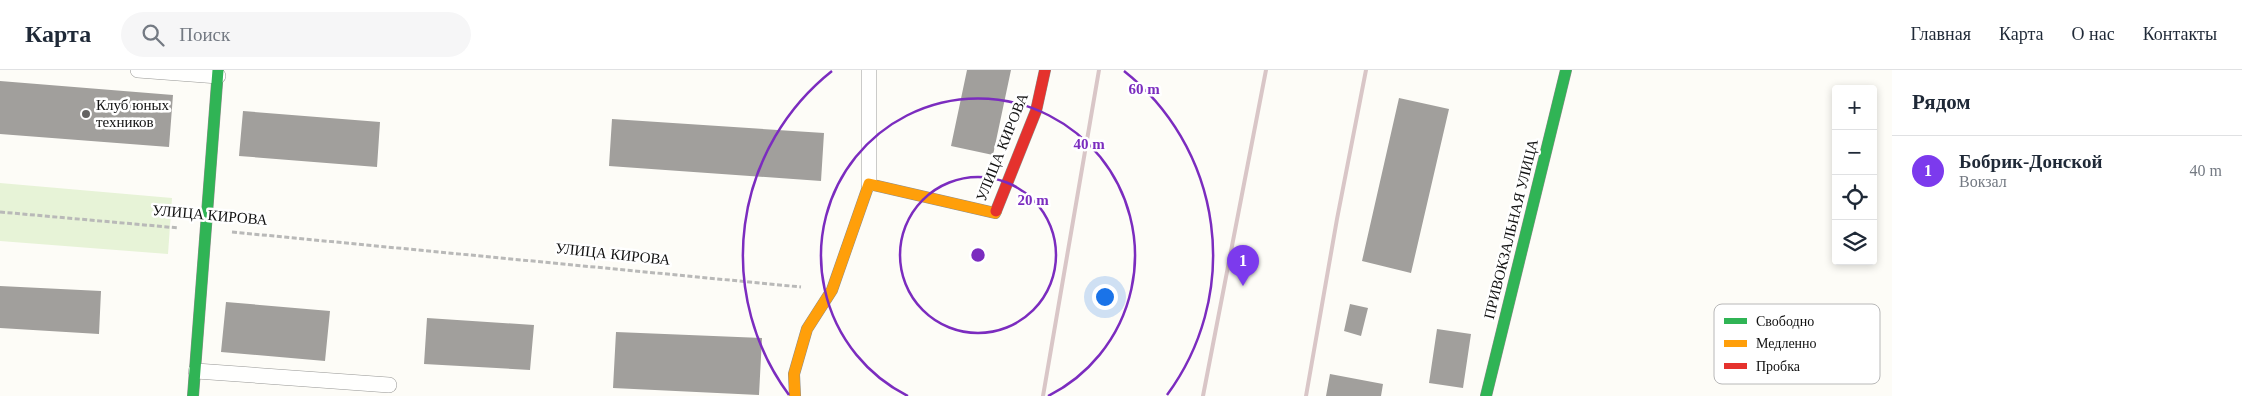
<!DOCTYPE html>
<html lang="ru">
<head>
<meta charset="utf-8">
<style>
  body { margin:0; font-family:"Times New Roman",serif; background:#f6f6f7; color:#1f2937 }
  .controls { position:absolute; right:15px; top:15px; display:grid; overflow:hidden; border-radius:5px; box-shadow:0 2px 8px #0003 }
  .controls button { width:45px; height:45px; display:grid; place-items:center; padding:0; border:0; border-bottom:1px solid #e0e1e3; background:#fff; color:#1f2937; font:25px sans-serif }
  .you { position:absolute; left:1104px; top:226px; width:18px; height:18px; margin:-12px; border:4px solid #fff; border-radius:50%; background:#1a73e8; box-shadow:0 0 0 8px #1a73e833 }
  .badge { display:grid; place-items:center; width:32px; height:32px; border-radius:50%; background:#7c3aed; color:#fff; font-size:16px; font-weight:700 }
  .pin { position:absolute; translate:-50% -41px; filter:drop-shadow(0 1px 2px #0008) }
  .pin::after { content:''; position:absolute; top:26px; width:18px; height:15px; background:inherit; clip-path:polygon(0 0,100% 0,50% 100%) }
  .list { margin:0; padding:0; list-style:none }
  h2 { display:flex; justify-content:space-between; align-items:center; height:65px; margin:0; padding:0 20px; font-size:21px }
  h2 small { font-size:16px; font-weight:400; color:#747a83 }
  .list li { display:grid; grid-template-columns:32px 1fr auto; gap:15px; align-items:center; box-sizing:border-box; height:70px; padding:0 20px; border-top:1px solid #e0e1e3 }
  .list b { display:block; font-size:19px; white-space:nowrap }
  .list p { margin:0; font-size:16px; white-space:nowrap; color:#747a83 }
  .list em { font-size:16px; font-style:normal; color:#747a83 }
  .icon { flex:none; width:28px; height:28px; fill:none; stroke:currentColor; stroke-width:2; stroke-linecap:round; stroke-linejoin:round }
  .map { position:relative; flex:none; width:1892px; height:326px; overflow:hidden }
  header { display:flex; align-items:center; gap:30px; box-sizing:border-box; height:70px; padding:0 25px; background:#fff; border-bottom:1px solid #e0e1e3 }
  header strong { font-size:24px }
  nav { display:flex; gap:28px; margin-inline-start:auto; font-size:18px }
  .search { width:350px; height:45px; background:#f6f6f7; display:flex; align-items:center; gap:12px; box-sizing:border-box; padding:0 18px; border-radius:28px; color:#747a83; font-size:19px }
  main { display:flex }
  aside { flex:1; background:#fff }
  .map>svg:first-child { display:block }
  .green { fill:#e7f3d7 }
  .building { fill:#a19f9c }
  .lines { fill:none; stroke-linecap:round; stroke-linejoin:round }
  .lane-casing { stroke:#979795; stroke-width:16 }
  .fast-casing { stroke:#8e8d8b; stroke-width:12 }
  .slow-casing { stroke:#8e8d8b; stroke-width:12 }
  .jam-casing { stroke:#8e8d8b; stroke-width:12 }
  .path { stroke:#b9b9b8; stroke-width:3; stroke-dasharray:5 2.5; stroke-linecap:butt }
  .lane { stroke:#fffffe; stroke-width:15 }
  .fast { stroke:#30b455; stroke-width:11 }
  .slow { stroke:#ff9f0a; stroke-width:11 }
  .jam { stroke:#e5322d; stroke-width:11 }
  .rail { stroke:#d9c6c7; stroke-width:4 }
  .ring { fill:none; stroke:#7b2cbf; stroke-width:2.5 }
  .poi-dot { fill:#646362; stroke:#fff; stroke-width:2 }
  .labels { text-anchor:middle; stroke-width:5; stroke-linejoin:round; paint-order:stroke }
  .poi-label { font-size:15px; fill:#111; stroke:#fff; text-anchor:start }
  .street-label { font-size:15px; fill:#111; stroke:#fff }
  .key { fill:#fff; stroke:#b8b8b8; stroke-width:1 }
  .key-label { font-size:14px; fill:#111 }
  .centre { fill:#7b2cbf; stroke:#fff; stroke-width:2.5 }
  .ring-label { font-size:15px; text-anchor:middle; font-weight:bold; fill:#7b2cbf; stroke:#fff; stroke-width:5; stroke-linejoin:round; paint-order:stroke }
</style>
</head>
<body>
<header>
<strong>Карта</strong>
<div class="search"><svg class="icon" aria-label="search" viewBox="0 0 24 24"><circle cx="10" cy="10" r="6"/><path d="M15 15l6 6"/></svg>Поиск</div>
<nav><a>Главная</a><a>Карта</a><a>О нас</a><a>Контакты</a></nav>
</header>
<main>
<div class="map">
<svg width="1892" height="326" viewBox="0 0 1892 326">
  <rect width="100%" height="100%" fill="#fdfcf7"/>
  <path class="green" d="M 0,113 L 172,128 L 168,184 L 0,171 Z"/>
  <path class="building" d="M 967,0 L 1011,0 L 993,85 L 951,76 Z
    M 0,11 L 173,25 L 169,77 L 0,64 Z
    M 1399,28 L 1449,39 L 1411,203 L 1362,191 Z
    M 243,41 L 380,52 L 377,97 L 239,86 Z
    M 612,49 L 824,63 L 821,111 L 609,96 Z
    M 0,216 L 101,221 L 99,264 L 0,258 Z
    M 226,232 L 330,241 L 325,291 L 221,282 Z
    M 1350,234 L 1368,238 L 1361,266 L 1344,261 Z
    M 427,248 L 534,255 L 530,300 L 424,294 Z
    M 1437,259 L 1471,264 L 1463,318 L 1429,313 Z
    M 616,262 L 762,268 L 759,325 L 613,318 Z
    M 1330,304 L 1383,314 L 1381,326 L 1326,326 Z"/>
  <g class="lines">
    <g class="lane-casing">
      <path id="lane" d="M 138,0 L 218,6
        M 869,0 L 869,114
        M 196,301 L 389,315"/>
    </g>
    <g class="fast-casing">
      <path id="fast" d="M 193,326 L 218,0
        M 1486,326 L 1566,0"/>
    </g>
    <g class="slow-casing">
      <path id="slow" d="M 795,326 L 794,304 L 807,259 L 832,220 L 869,114 L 995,143 L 996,141"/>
    </g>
    <g class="jam-casing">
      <path id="jam" d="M 996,141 L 1036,41 L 1045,0"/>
    </g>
    <path class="path" d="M 0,142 L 179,158
      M 232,162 L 801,217"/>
    <use href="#lane" class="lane"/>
    <use href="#fast" class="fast"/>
    <use href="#slow" class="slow"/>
    <use href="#jam" class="jam"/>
    <path class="rail" d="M 1043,326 L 1099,0
      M 1203,326 L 1266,0
      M 1306,326 L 1337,149 L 1366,0"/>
  </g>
  <g class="ring">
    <circle cx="978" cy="185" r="78"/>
    <path d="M908 326A157 157 0 1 1 1048 326"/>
    <path d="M789 325A235 235 0 0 1 832 1M1124 1A235 235 0 0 1 1167 325"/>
  </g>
  <circle class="poi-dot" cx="86" cy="44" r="5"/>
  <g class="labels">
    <g class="poi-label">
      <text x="96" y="40">Клуб юных<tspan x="96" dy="17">техников</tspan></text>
    </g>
    <g class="street-label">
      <text transform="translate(1002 77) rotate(-68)" y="5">УЛИЦА КИРОВА</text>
      <text transform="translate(210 145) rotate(5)" y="5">УЛИЦА КИРОВА</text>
      <text transform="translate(1511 159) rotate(-76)" y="5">ПРИВОКЗАЛЬНАЯ УЛИЦА</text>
      <text transform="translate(613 184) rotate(6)" y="5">УЛИЦА КИРОВА</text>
    </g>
  </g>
  <rect x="1714" y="234" width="166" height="80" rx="8" class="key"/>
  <rect x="1724" y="248" width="23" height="6" fill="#30b455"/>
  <rect x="1724" y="270" width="23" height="7" fill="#ff9f0a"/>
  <rect x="1724" y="293" width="23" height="6" fill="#e5322d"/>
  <g class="key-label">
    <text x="1756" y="256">Свободно</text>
    <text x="1756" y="278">Медленно</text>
    <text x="1756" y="301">Пробка</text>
  </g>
  <circle cx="978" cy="185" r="8" class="centre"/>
  <g class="ring-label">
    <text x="1144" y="24">60 m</text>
    <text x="1089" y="79">40 m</text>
    <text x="1033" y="135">20 m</text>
  </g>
</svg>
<div class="controls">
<button>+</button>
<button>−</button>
<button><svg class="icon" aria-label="locate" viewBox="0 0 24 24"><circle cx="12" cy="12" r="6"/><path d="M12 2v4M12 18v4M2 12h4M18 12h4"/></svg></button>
<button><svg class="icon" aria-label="layers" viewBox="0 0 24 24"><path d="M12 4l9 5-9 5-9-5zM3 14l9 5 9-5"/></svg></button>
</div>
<div class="you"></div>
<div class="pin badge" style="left:1243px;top:216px">1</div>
</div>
<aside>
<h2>Рядом<small></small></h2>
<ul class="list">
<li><span class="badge">1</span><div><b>Бобрик-Донской</b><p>Вокзал</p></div><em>40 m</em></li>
</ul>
</aside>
</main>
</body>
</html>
